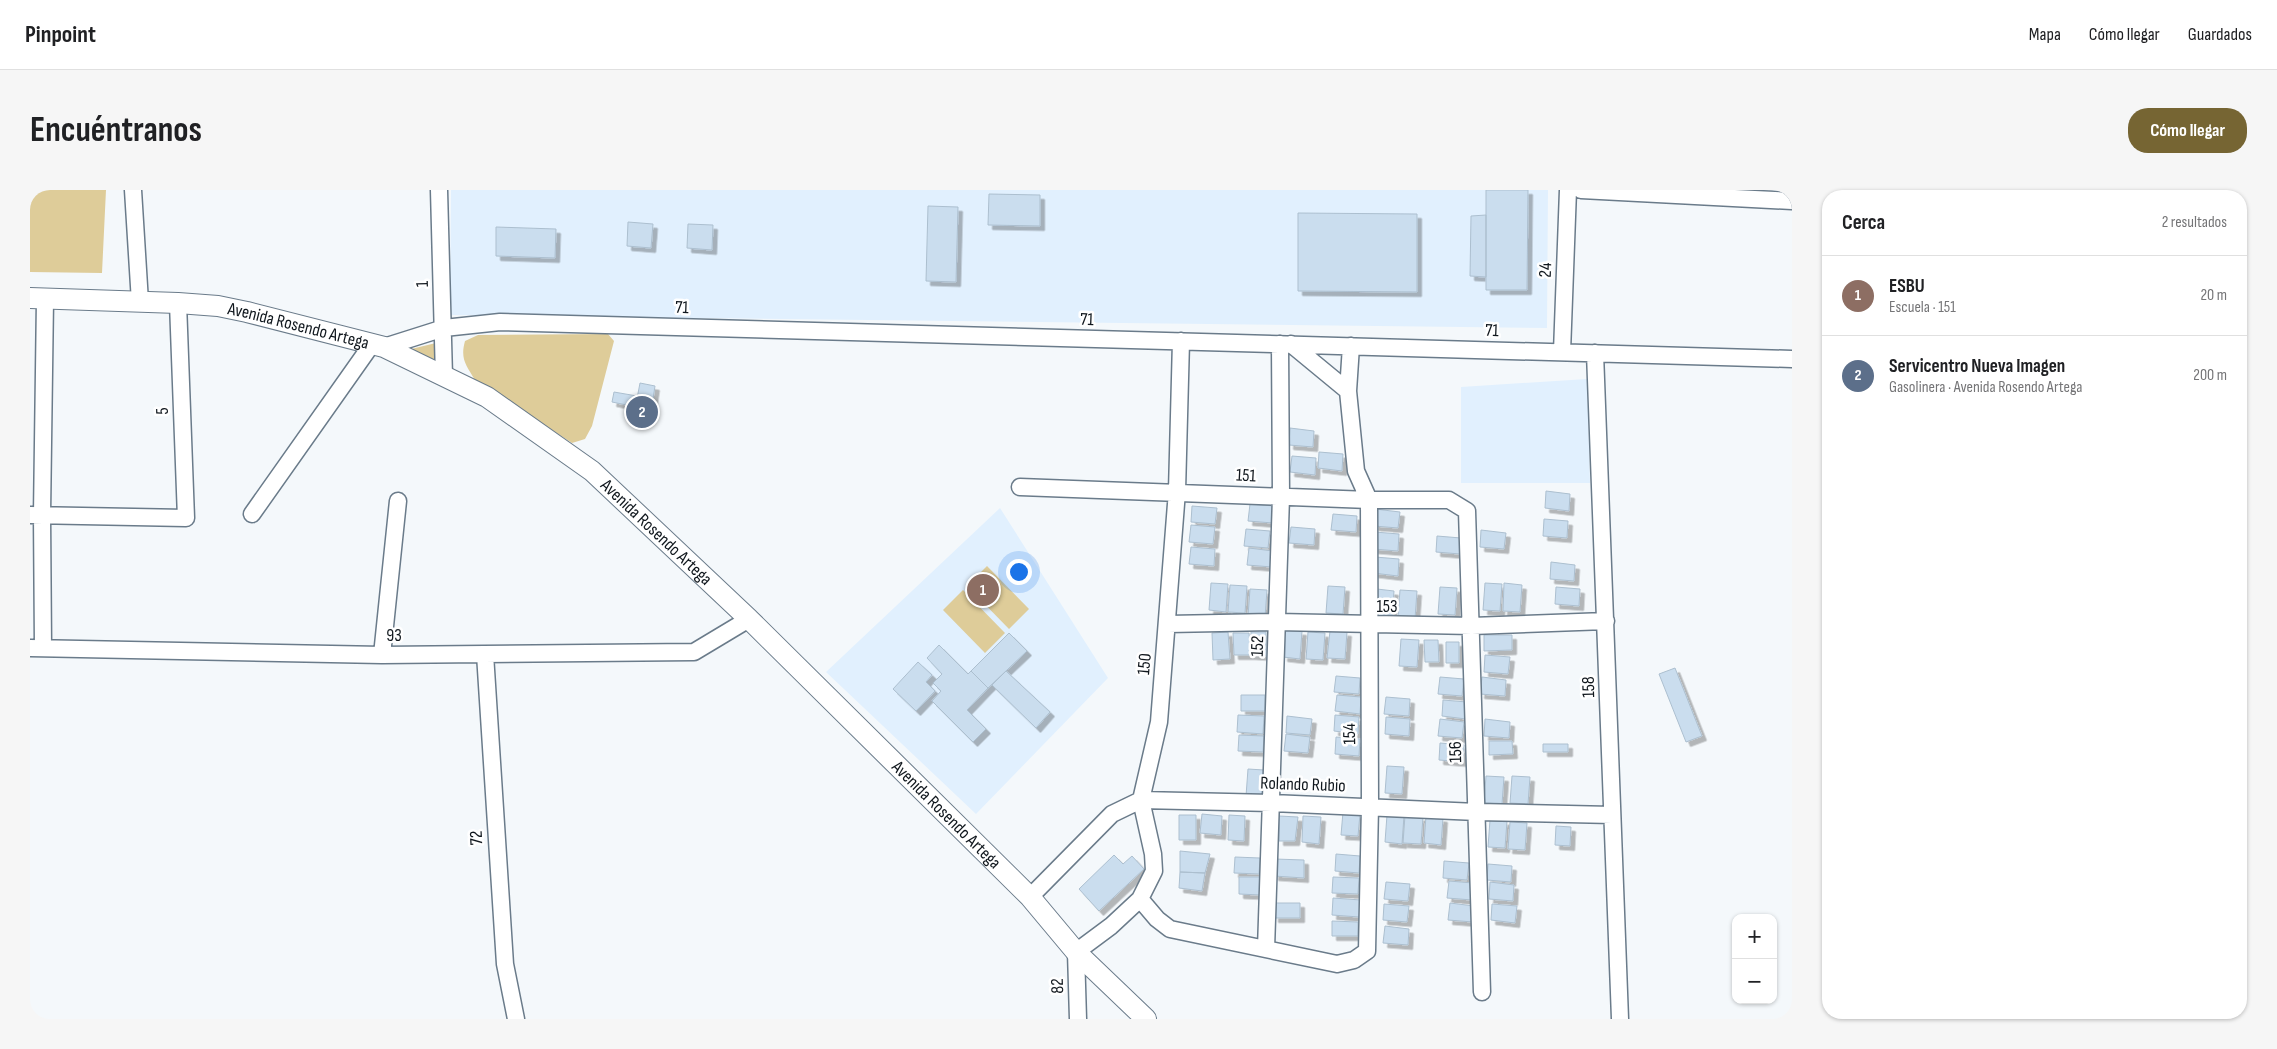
<!DOCTYPE html>
<html lang="es">
<head>
<meta charset="utf-8">
<style>
  body { margin:0; font-family:"Sofia Sans Condensed",sans-serif; background:#f6f6f6; color:#202124 }
  .controls { position:absolute; right:15px; bottom:15px; display:grid; overflow:hidden; border-radius:10px; box-shadow:0 1px 4px #0004 }
  .controls button { width:45px; height:45px; display:grid; place-items:center; padding:0; border:0; border-bottom:1px solid #e0e0e0; background:#fff; color:#202124; font:25px sans-serif }
  .you { position:absolute; left:988px; top:381px; width:18px; height:18px; margin:-12px; border:4px solid #fff; border-radius:50%; background:#1a73e8; box-shadow:0 0 0 8px #1a73e833 }
  .badge { display:grid; place-items:center; width:32px; height:32px; border-radius:50%; background:#766533; color:#fff; font-size:16px; font-weight:700 }
  .pin { position:absolute; translate:-50% -50%; border:2px solid #fff; box-shadow:0 1px 5px #0006 }
  .list { margin:0; padding:0; list-style:none }
  h2 { display:flex; justify-content:space-between; align-items:center; height:65px; margin:0; padding:0 20px; font-size:21px }
  h2 small { font-size:16px; font-weight:400; color:#757577 }
  .list li { display:grid; grid-template-columns:32px 1fr auto; gap:15px; align-items:center; box-sizing:border-box; height:80px; padding:0 20px; border-top:1px solid #e0e0e0 }
  .list b { display:block; font-size:19px; white-space:nowrap }
  .list p { margin:0; font-size:16px; white-space:nowrap; color:#757577 }
  .list em { font-size:16px; font-style:normal; color:#757577 }
  .map { position:relative; flex:none; width:1762px; height:829px; overflow:hidden; border-radius:20px }
  header { display:flex; align-items:center; gap:30px; box-sizing:border-box; height:70px; padding:0 25px; background:#fff; border-bottom:1px solid #e0e0e0 }
  header strong { font-size:24px }
  nav { display:flex; gap:28px; margin-inline-start:auto; font-size:18px }
  .intro { display:flex; align-items:center; justify-content:space-between; box-sizing:border-box; height:120px; padding:0 30px }
  h1 { margin:0; font-size:35px }
  .button { padding:12px 22px; border-radius:20px; background:#766533; color:#fff; font-size:18px; font-weight:700 }
  main { display:flex; gap:30px; padding:0 30px }
  aside { flex:1; background:#fff; border-radius:20px; box-shadow:0 1px 4px #0004 }
  .map>svg:first-child { display:block }
  .built { fill:#e1f0fe }
  .green { fill:#decc99 }
  .building { fill:#caddee; stroke:#acbfcf; filter:url(#shadow) }
  .lines { fill:none; stroke-linecap:round; stroke-linejoin:round }
  .minor-casing { stroke:#6a7b8a; stroke-width:19 }
  .major-casing { stroke:#6a7b8a; stroke-width:22 }
  .minor { stroke:#fff; stroke-width:16 }
  .major { stroke:#fff; stroke-width:20 }
  .labels { text-anchor:middle; stroke-width:5; stroke-linejoin:round; paint-order:stroke }
  .street-label { font-size:18px; fill:#10171d; stroke:#fff }
</style>
</head>
<body>
<header>
<strong>Pinpoint</strong>
<nav><a>Mapa</a><a>Cómo llegar</a><a>Guardados</a></nav>
</header>
<div class="intro"><h1>Encuéntranos</h1><a class="button">Cómo llegar</a></div>
<main>
<div class="map">
<svg width="1762" height="829" viewBox="0 0 1762 829">
  <defs>
    <filter id="shadow"><feDropShadow dx="4.5" dy="4.5" stdDeviation="0" flood-color="#0004"/></filter>
  </defs>
  <rect width="100%" height="100%" fill="#f4f8fb"/>
  <path class="built" d="M 421,0 L 1518,0 L 1517,138 L 420,125 Z
    M 1557,189 L 1560,293 L 1431,293 L 1431,197 Z
    M 970,318 L 1078,488 L 946,624 L 796,482 Z"/>
  <path class="green" d="M 0,0 L 76,0 L 72,83 L 0,82 Z
    M 578,144 L 584,151 L 562,236 L 555,249 L 542,253 L 445,190 C 436,175 430,169 435,151 L 448,145 Z
    M 406,153 L 406,173 L 377,160 Z
    M 957,376 L 999,419 L 979,439 L 937,396 Z
    M 933,400 L 975,443 L 955,463 L 913,420 Z"/>
  <path class="building" d="M 1456,0 L 1498,0 L 1497,100 L 1456,100 Z
    M 959,4 L 1010,5 L 1010,36 L 958,35 Z
    M 898,16 L 928,17 L 926,92 L 896,91 Z
    M 1268,23 L 1387,24 L 1387,102 L 1268,101 Z
    M 1456,25 L 1456,87 L 1440,86 L 1441,26 Z
    M 598,32 L 623,34 L 621,58 L 597,56 Z
    M 658,34 L 683,35 L 682,60 L 657,58 Z
    M 466,37 L 526,39 L 525,68 L 466,66 Z
    M 610,193 L 625,196 L 621,222 L 605,219 Z
    M 584,202 L 607,206 L 606,217 L 582,212 Z
    M 1260,238 L 1284,241 L 1283,257 L 1259,255 Z
    M 1289,262 L 1313,264 L 1312,281 L 1288,278 Z
    M 1262,266 L 1286,268 L 1285,285 L 1260,282 Z
    M 1516,301 L 1540,304 L 1539,321 L 1515,318 Z
    M 1220,314 L 1244,316 L 1243,333 L 1218,331 Z
    M 1162,316 L 1187,318 L 1185,334 L 1161,332 Z
    M 1345,319 L 1370,322 L 1368,338 L 1344,336 Z
    M 1303,324 L 1327,326 L 1326,342 L 1301,340 Z
    M 1514,329 L 1538,331 L 1537,348 L 1513,346 Z
    M 1161,335 L 1185,337 L 1183,354 L 1159,352 Z
    M 1261,337 L 1285,339 L 1284,355 L 1259,353 Z
    M 1216,339 L 1240,341 L 1238,358 L 1214,356 Z
    M 1451,340 L 1476,343 L 1474,359 L 1450,357 Z
    M 1345,342 L 1369,344 L 1368,361 L 1343,359 Z
    M 1407,346 L 1431,348 L 1430,364 L 1406,362 Z
    M 1161,357 L 1185,359 L 1184,376 L 1159,374 Z
    M 1219,358 L 1243,361 L 1242,377 L 1217,375 Z
    M 1345,367 L 1369,369 L 1368,386 L 1343,383 Z
    M 1521,372 L 1545,375 L 1544,391 L 1520,389 Z
    M 1181,393 L 1198,394 L 1196,422 L 1179,420 Z
    M 1455,393 L 1472,394 L 1470,421 L 1453,420 Z
    M 1474,393 L 1492,395 L 1490,422 L 1473,421 Z
    M 1200,395 L 1217,396 L 1215,423 L 1198,422 Z
    M 1298,396 L 1315,397 L 1313,424 L 1296,423 Z
    M 1410,397 L 1427,398 L 1425,425 L 1408,424 Z
    M 1526,397 L 1550,399 L 1549,416 L 1525,414 Z
    M 1220,399 L 1237,400 L 1235,427 L 1218,426 Z
    M 1347,399 L 1364,401 L 1362,428 L 1345,427 Z
    M 1370,400 L 1387,401 L 1385,429 L 1368,427 Z
    M 1255,440 L 1272,441 L 1270,469 L 1253,467 Z
    M 1300,441 L 1317,442 L 1315,469 L 1297,468 Z
    M 1198,442 L 1200,469 L 1183,470 L 1182,443 Z
    M 1221,442 L 1236,442 L 1236,466 L 1221,465 Z
    M 1278,442 L 1295,443 L 1293,470 L 1276,469 Z
    M 979,443 L 997,461 L 958,498 L 941,481 Z
    M 1203,443 L 1219,443 L 1221,465 L 1204,465 Z
    M 1454,445 L 1482,445 L 1482,460 L 1454,461 Z
    M 1371,449 L 1389,450 L 1387,477 L 1369,476 Z
    M 1394,450 L 1408,450 L 1409,472 L 1395,472 Z
    M 1416,452 L 1429,452 L 1429,473 L 1416,473 Z
    M 909,455 L 938,484 L 941,481 L 958,498 L 937,520 L 956,539 L 943,552 L 902,511 L 911,501 L 903,493 L 912,484 L 897,468 Z
    M 1455,465 L 1480,467 L 1478,484 L 1454,482 Z
    M 888,472 L 902,485 L 896,492 L 905,501 L 886,521 L 863,499 Z
    M 1645,478 L 1672,546 L 1656,552 L 1629,484 Z
    M 976,481 L 1020,522 L 1006,538 L 962,495 Z
    M 1306,486 L 1330,488 L 1329,504 L 1304,502 Z
    M 1410,487 L 1434,489 L 1432,506 L 1408,504 Z
    M 1452,487 L 1476,490 L 1475,506 L 1450,504 Z
    M 1211,505 L 1235,505 L 1235,521 L 1211,521 Z
    M 1307,505 L 1331,507 L 1330,524 L 1305,521 Z
    M 1356,507 L 1380,509 L 1379,526 L 1354,524 Z
    M 1413,510 L 1437,512 L 1436,529 L 1412,526 Z
    M 1208,525 L 1234,526 L 1233,544 L 1207,542 Z
    M 1305,525 L 1329,527 L 1328,544 L 1304,541 Z
    M 1257,526 L 1282,529 L 1280,545 L 1256,543 Z
    M 1356,527 L 1380,529 L 1379,546 L 1355,544 Z
    M 1410,529 L 1434,532 L 1432,548 L 1408,546 Z
    M 1455,529 L 1480,532 L 1479,548 L 1454,546 Z
    M 1256,544 L 1280,547 L 1278,563 L 1254,561 Z
    M 1209,545 L 1234,546 L 1233,562 L 1208,561 Z
    M 1306,547 L 1330,549 L 1329,566 L 1305,564 Z
    M 1459,551 L 1482,551 L 1483,564 L 1459,565 Z
    M 1410,553 L 1434,555 L 1433,572 L 1409,570 Z
    M 1513,554 L 1538,554 L 1538,562 L 1513,562 Z
    M 1357,576 L 1374,577 L 1372,604 L 1355,603 Z
    M 1218,579 L 1234,580 L 1232,608 L 1216,606 Z
    M 1456,586 L 1474,587 L 1472,614 L 1454,613 Z
    M 1482,586 L 1500,587 L 1498,614 L 1480,613 Z
    M 1313,622 L 1330,624 L 1328,646 L 1311,645 Z
    M 1172,624 L 1192,626 L 1191,645 L 1170,643 Z
    M 1149,625 L 1166,625 L 1166,650 L 1149,650 Z
    M 1199,625 L 1215,626 L 1214,651 L 1198,650 Z
    M 1357,625 L 1374,626 L 1372,654 L 1355,652 Z
    M 1375,625 L 1393,627 L 1391,654 L 1373,653 Z
    M 1249,626 L 1268,627 L 1265,651 L 1249,651 Z
    M 1273,626 L 1291,627 L 1289,654 L 1272,652 Z
    M 1396,626 L 1413,628 L 1411,655 L 1394,653 Z
    M 1460,630 L 1477,631 L 1475,658 L 1458,657 Z
    M 1480,632 L 1497,633 L 1495,660 L 1478,659 Z
    M 1526,636 L 1541,637 L 1540,656 L 1525,655 Z
    M 1150,661 L 1180,664 L 1175,683 L 1150,682 Z
    M 1306,664 L 1330,666 L 1329,683 L 1305,681 Z
    M 1084,665 L 1093,674 L 1102,666 L 1114,679 L 1069,721 L 1049,699 Z
    M 1205,667 L 1230,668 L 1229,684 L 1204,683 Z
    M 1245,669 L 1274,670 L 1274,688 L 1244,686 Z
    M 1414,671 L 1439,673 L 1437,690 L 1413,688 Z
    M 1458,674 L 1482,676 L 1481,692 L 1457,690 Z
    M 1150,682 L 1175,683 L 1172,701 L 1149,698 Z
    M 1209,687 L 1230,687 L 1230,705 L 1209,704 Z
    M 1303,687 L 1329,688 L 1328,704 L 1302,703 Z
    M 1419,691 L 1443,693 L 1442,710 L 1417,708 Z
    M 1356,692 L 1380,694 L 1378,711 L 1354,709 Z
    M 1460,692 L 1484,695 L 1483,711 L 1459,709 Z
    M 1303,708 L 1331,710 L 1329,727 L 1302,725 Z
    M 1244,713 L 1270,713 L 1270,728 L 1244,728 Z
    M 1420,713 L 1444,716 L 1443,732 L 1418,730 Z
    M 1354,714 L 1379,716 L 1377,732 L 1353,730 Z
    M 1462,714 L 1487,716 L 1485,733 L 1461,730 Z
    M 1302,731 L 1328,732 L 1328,746 L 1302,746 Z
    M 1355,736 L 1379,739 L 1378,755 L 1353,753 Z"/>
  <g class="lines">
    <g class="minor-casing">
      <path id="minor" d="M 103,0 L 110,112
        M 409,0 L 414,187
        M 1551,0 L 1762,11
        M 1261,154 L 1318,201
        M 354,157 L 414,138 L 470,132 L 1762,169
        M 1532,162 L 1538,0
        M 1565,163 L 1590,829
        M 990,297 L 1339,310 L 1419,310 L 1437,321 L 1452,802
        M 222,324 L 342,154
        M 0,325 L 156,328 L 148,113
        M 1138,434 L 1247,432 L 1442,436 L 1576,431
        M 0,458 L 352,465 L 664,462 L 719,429
        M 13,458 L 12,325 L 15,109
        M 455,464 L 475,774 L 486,829
        M 352,465 L 368,311
        M 1000,707 L 1082,624 L 1111,610 L 1242,613 L 1447,622 L 1582,625
        M 1110,709 L 1127,729 L 1140,739 L 1307,774 L 1324,770 L 1337,761 L 1340,616 L 1339,310 L 1326,281 L 1318,201 L 1321,156
        M 1236,759 L 1251,307 L 1250,154
        M 1048,829 L 1046,762 L 1081,736 L 1110,709 L 1124,681 L 1123,664 L 1111,610 L 1129,532 L 1147,301 L 1151,151"/>
    </g>
    <g class="major-casing">
      <g id="major">
        <path id="s1" d="M 0,108 L 148,113 L 188,116 L 217,122 L 354,157 L 457,207 L 562,281 L 719,429 L 1000,707 L 1046,762 L 1116,829"/>
      </g>
    </g>
    <use href="#minor" class="minor"/>
    <use href="#major" class="major"/>
  </g>
  <g class="labels">
    <g class="street-label">
      <text transform="translate(1515 80) rotate(-88)" y="6">24</text>
      <text transform="translate(392 94) rotate(-92)" y="6">1</text>
      <text transform="translate(652 117) rotate(2)" y="6">71</text>
      <text transform="translate(1057 129) rotate(2)" y="6">71</text>
      <text dy="6" stroke="none"><textPath href="#s1" startOffset="271">Avenida Rosendo Artega</textPath></text>
      <text transform="translate(1462 140) rotate(2)" y="6">71</text>
      <text transform="translate(132 221) rotate(-92)" y="6">5</text>
      <text transform="translate(1216 285) rotate(3)" y="6">151</text>
      <text dy="6" stroke="none"><textPath href="#s1" startOffset="691">Avenida Rosendo Artega</textPath></text>
      <text x="1357" y="422">153</text>
      <text x="364" y="451">93</text>
      <text transform="translate(1227 456) rotate(-88)" y="6">152</text>
      <text transform="translate(1114 474) rotate(-85)" y="6">150</text>
      <text transform="translate(1558 497) rotate(-92)" y="6">158</text>
      <text transform="translate(1319 544) rotate(-91)" y="6">154</text>
      <text transform="translate(1425 562) rotate(-92)" y="6">156</text>
      <text transform="translate(1273 594) rotate(2)" y="6">Rolando Rubio</text>
      <text dy="6" stroke="none"><textPath href="#s1" startOffset="1096">Avenida Rosendo Artega</textPath></text>
      <text transform="translate(446 648) rotate(-93)" y="6">72</text>
      <text transform="translate(1027 796) rotate(-92)" y="6">82</text>
    </g>
  </g>
</svg>
<div class="controls">
<button>+</button>
<button>−</button>
</div>
<div class="you"></div>
<div class="pin badge" style="left:953px;top:400px;background:#8d6e63">1</div>
<div class="pin badge" style="left:612px;top:222px;background:#5c6f8a">2</div>
</div>
<aside>
<h2>Cerca<small>2 resultados</small></h2>
<ul class="list">
<li><span class="badge" style="background:#8d6e63">1</span><div><b>ESBU</b><p>Escuela · 151</p></div><em>20 m</em></li>
<li><span class="badge" style="background:#5c6f8a">2</span><div><b>Servicentro Nueva Imagen</b><p>Gasolinera · Avenida Rosendo Artega</p></div><em>200 m</em></li>
</ul>
</aside>
</main>
</body>
</html>
